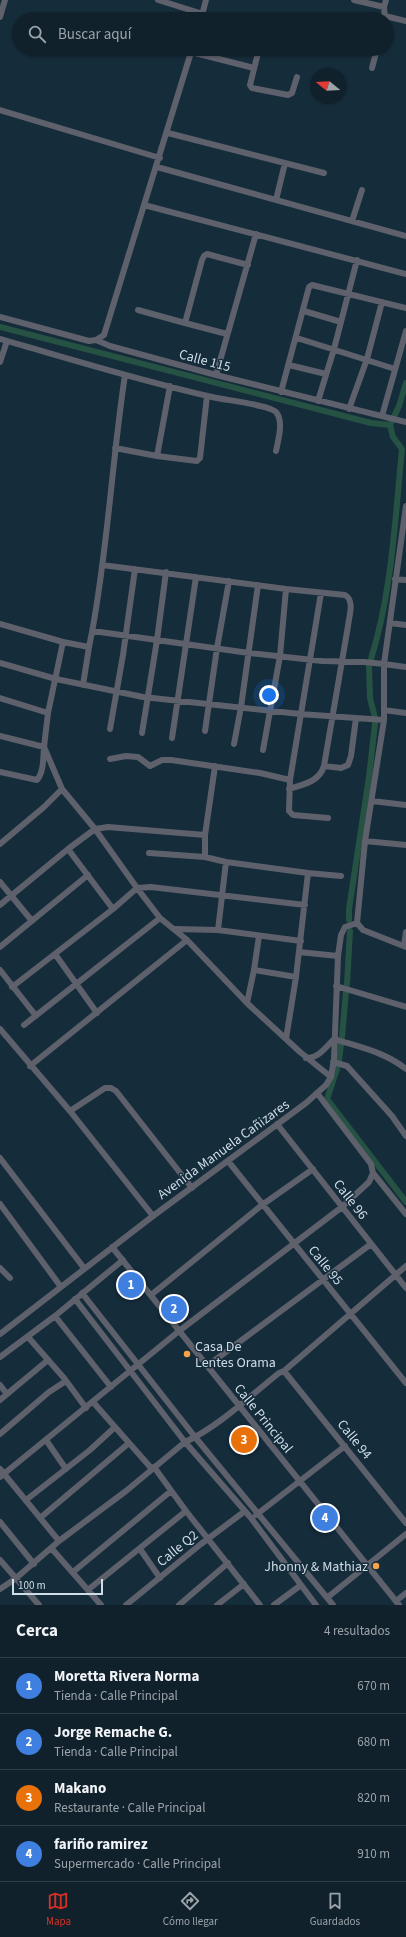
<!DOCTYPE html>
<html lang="es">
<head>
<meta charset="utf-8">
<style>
  body { margin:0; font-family:"Source Sans 3",sans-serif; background:#192934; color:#f1f3f6 }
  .compass { position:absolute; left:310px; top:68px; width:36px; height:36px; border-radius:50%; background:#10212c; box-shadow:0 1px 3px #0004; rotate:288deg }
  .scale { position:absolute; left:12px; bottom:10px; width:91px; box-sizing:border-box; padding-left:4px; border:2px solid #cfdde7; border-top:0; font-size:11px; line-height:14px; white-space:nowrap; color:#cfdde7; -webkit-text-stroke:3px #152c3b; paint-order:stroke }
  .you { position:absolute; left:269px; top:695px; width:14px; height:14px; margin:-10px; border:3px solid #fff; border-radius:50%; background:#1a73e8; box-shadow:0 0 0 6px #1a73e833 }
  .badge { display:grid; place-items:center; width:26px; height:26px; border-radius:50%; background:#d93025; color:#fff; font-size:13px; font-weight:700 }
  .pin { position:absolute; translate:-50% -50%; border:2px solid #fff; box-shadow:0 1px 4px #0006 }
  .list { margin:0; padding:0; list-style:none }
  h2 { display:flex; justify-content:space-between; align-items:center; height:52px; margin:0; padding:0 16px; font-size:17px }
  h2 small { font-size:13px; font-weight:400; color:#9ca3a9 }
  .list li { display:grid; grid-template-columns:26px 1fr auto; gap:12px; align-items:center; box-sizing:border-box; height:56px; padding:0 16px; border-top:1px solid #303e48 }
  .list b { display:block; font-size:15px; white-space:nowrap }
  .list p { margin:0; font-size:13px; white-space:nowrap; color:#9ca3a9 }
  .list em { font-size:13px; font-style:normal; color:#9ca3a9 }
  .icon { flex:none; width:22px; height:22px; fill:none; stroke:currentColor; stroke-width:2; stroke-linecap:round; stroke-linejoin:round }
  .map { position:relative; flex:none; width:406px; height:1605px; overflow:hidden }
  .search { position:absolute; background:#10212c; box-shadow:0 1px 3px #0004; left:12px; right:12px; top:12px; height:44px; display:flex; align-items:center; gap:10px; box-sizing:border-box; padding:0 14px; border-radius:22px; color:#9ca3a9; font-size:15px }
  .sheet { height:276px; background:#10212c }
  nav { display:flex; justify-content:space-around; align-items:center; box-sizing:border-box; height:56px; border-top:1px solid #303e48; background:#10212c; font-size:11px; color:#9ca3a9 }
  nav a { display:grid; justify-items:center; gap:2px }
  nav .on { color:#d93025 }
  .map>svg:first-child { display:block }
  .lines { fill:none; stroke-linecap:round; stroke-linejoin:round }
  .canal { stroke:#265243; stroke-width:6 }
  .minor { stroke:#5e616c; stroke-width:6 }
  .poi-dot { fill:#f5a345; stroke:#152c3b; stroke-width:1.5 }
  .labels { text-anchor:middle; stroke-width:3; stroke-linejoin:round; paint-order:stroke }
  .street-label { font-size:14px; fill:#cfdde7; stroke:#152c3b }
  .poi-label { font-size:14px; fill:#cfdde7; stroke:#152c3b; text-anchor:start }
</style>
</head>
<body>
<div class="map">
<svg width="406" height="1605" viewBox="0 0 406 1605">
  <rect width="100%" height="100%" fill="#152c3b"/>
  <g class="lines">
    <path class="canal" d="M 0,327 L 371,423 L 390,425 L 399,406 L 406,383
      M 371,659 C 392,592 395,519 402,449 L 393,437 L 390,425
      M 369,665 L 370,698 L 375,718
      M 349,920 L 349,909 L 369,777 L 375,724
      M 347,984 L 350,931
      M 342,1037 L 346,991
      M 339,1060 L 341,1045
      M 337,1069 L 327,1099 L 406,1202"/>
    <path class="minor" d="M 158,0 L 203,14
      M 354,0 L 384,7
      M 385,16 L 406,21
      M 0,17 L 5,0
      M 201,19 L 206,0
      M 385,19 L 384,7 L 386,0
      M 259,49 L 250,85 L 252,88 L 288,95 L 292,93 L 297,77
      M 191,52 L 254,68
      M 372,68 L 377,49
      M 0,110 L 160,158
      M 168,133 L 324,173
      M 157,167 L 406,236
      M 276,200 L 285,163
      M 144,205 L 406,274
      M 352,221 L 362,190
      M 138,310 L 185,323
      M 304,311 L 341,322
      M 0,317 L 89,341 L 96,340 L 110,346 L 216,375 L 406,422
      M 227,334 L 185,323 L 202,260 L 204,256 L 207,254 L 248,265
      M 297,338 L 395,369
      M 0,339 C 70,359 140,381 212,397 C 224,400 270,405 276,412 C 284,421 278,441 276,451
      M 96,340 L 104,335 L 192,49
      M 0,362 L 7,341
      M 289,365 L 326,374
      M 216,375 L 256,234
      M 281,392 L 309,287 L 312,285 L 406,308
      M 318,401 L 334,349 L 357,260
      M 349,409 L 367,359 L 382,302
      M 382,416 L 406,331
      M 115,448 L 157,456 L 197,461 L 200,458 L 207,396
      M 157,456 L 170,386
      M 406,506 L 384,664 L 406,667
      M 102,565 L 286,589 L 345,595 C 355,601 349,616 348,626 L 324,766 C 319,782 304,784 289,789
      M 395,579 L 406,580
      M 321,593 L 290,780 L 289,811 L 293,815 L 328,818
      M 390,623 L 406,625
      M 0,624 L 63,642
      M 92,632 C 108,547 112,460 125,375
      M 0,663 L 56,679 L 143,697 L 300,714 L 384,720
      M 83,685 L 89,647
      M 0,698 L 48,713
      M 384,710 L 406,713
      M 110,729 L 123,655 L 135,569
      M 205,731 L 217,648 L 229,581
      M 142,733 L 157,640 L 166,572
      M 0,736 L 44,747 C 43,758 44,772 37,780 L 0,772
      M 172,738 L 196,577
      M 234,744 L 241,707 L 258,585
      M 263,750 L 280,656 L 286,589
      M 110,759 L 126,756 L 138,757 L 150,766 L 162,760 L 171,760 L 260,773 L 290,780
      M 324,766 L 341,768 L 348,765 L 351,756 L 356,718
      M 372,801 L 406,805
      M 365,841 L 406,845
      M 0,844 L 44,807 L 62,789
      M 68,849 L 113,909
      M 149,853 L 205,857 L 226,862 L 308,873 L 296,977 L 286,1039
      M 205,857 L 205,835 L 215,766
      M 308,873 L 341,876
      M 0,882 L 32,921
      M 0,905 L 68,849 L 95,829 L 108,827 L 205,835
      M 175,929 L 218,930 L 301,941
      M 218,930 L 226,862
      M 259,936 L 254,970 L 296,977
      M 404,946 L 406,932
      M 0,947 L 88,875
      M 299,952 L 338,956
      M 55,954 L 97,1013
      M 0,970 L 36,1016
      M 336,986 L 406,1007
      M 12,987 L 113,909 L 137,888 L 151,887 L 305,905
      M 247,1003 L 254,970
      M 24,1025 L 160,918
      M 0,1029 L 70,1111 L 153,1216
      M 306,1058 C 318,1059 326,1047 334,1039 C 359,1047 385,1052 406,1069
      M 333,1062 L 347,1066 L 392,1116 L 406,1136
      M 30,1066 L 187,940
      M 331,1077 L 300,1052 L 247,1003 L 187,940 L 160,918 L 137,888 L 95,829 L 62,789 L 44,747 L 48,713 L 63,642 L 89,647 L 92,632 L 100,632 L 249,653 L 322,661 L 364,662 L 384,664 L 384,720 L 365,841 L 357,923 L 363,930 L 406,947
      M 70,1111 L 105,1088 L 111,1088 L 116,1091 L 192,1188
      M 277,1124 L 406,1288
      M 0,1158 L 84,1268
      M 228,1161 L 406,1383
      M 373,1173 L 406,1214
      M 0,1204 L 61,1287
      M 112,1247 L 399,1605
      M 0,1268 L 10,1278
      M 82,1293 L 195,1437 L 333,1605
      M 151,1295 L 262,1205 L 313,1169
      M 75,1299 L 185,1442 L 251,1518 L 316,1605
      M 55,1316 L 111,1387
      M 0,1334 L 153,1216 L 306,1103 L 326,1085 L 331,1077 L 334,1059 L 338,956 L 341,935 L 345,927 L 357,923
      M 28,1337 L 64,1378 L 86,1408
      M 0,1357 L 55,1316 L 123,1260
      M 207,1366 L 371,1244
      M 284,1371 L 406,1523
      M 0,1385 L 7,1394
      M 0,1400 L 48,1360
      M 93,1402 L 152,1469
      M 0,1434 L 49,1392 L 66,1381
      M 46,1440 L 66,1469
      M 154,1467 L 186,1511 L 260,1605
      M 0,1469 L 59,1541
      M 0,1477 L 179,1331 L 342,1207 L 369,1182 L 373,1173 L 371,1164 L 317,1093
      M 26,1500 L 90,1450 L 115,1427
      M 256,1515 L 345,1446
      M 40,1518 L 129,1443
      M 0,1522 L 34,1564
      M 52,1549 L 101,1605
      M 140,1549 L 160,1578
      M 0,1560 L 39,1605
      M 73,1572 L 171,1491
      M 0,1589 L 15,1579 L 59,1541 L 126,1491 L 185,1442 C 218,1427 250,1396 279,1373 L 284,1371 L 406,1266
      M 89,1589 L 186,1511
      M 328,1597 L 406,1534
      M 396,1601 L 406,1593
      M 126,1605 L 201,1544 L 245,1511
      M 179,1605 L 228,1563
      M 217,1605 L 244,1584
      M 274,1605 L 301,1585"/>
  </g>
  <g class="poi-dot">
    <circle cx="187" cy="1354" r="4"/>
    <circle cx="376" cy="1566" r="4"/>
  </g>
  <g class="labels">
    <g class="street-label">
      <text transform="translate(205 360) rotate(15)" y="5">Calle 115</text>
      <text transform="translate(223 1149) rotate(-36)" y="5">Avenida Manuela Cañizares</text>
      <text transform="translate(351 1199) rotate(52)" y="5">Calle 96</text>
      <text transform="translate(326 1265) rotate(51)" y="5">Calle 95</text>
      <text transform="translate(264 1418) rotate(51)" y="5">Calle Principal</text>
      <text transform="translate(355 1439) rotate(51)" y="5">Calle 94</text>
      <text transform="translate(177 1548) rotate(-39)" y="5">Calle Q2</text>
    </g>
    <g class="poi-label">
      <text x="195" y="1351">Casa De<tspan x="195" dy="16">Lentes Orama</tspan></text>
      <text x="368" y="1571" text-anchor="end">Jhonny &amp; Mathiaz</text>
    </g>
  </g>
</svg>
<svg class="compass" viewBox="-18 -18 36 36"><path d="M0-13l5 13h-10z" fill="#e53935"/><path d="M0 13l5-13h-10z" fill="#9ca3a9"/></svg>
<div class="scale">100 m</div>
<div class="you"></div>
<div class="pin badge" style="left:131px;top:1285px;background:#3f7fe0">1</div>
<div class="pin badge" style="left:174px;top:1309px;background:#3f7fe0">2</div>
<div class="pin badge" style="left:244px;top:1440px;background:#e8710a">3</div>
<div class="pin badge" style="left:325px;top:1518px;background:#3f7fe0">4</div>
<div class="search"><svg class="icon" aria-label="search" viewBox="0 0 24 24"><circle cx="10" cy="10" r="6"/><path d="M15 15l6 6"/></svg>Buscar aquí</div>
</div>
<section class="sheet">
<h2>Cerca<small>4 resultados</small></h2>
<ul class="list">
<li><span class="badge" style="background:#3f7fe0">1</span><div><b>Moretta Rivera Norma</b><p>Tienda · Calle Principal</p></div><em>670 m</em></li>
<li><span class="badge" style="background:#3f7fe0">2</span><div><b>Jorge Remache G.</b><p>Tienda · Calle Principal</p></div><em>680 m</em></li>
<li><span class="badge" style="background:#e8710a">3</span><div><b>Makano</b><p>Restaurante · Calle Principal</p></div><em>820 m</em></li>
<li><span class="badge" style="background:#3f7fe0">4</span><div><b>fariño ramirez</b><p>Supermercado · Calle Principal</p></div><em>910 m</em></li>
</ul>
</section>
<nav>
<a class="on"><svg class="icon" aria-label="map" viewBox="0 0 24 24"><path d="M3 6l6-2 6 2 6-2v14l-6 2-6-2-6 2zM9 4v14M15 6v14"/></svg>Mapa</a>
<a><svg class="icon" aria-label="directions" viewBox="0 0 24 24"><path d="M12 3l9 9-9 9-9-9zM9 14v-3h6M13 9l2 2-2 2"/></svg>Cómo llegar</a>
<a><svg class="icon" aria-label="saved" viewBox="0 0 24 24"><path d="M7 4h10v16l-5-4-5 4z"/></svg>Guardados</a>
</nav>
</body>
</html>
